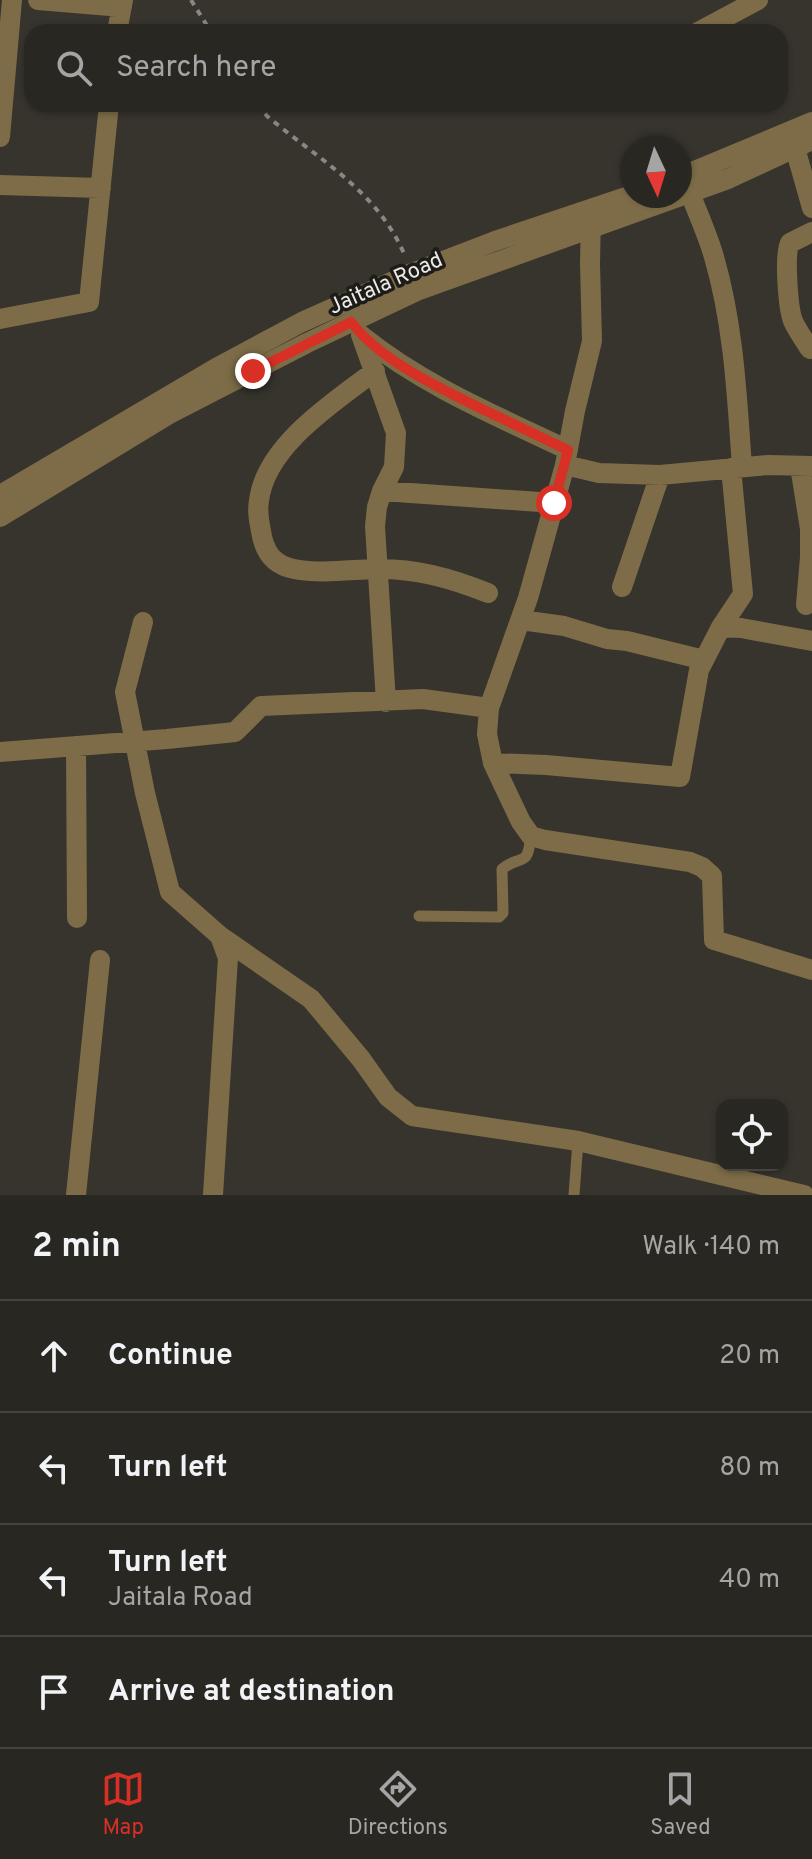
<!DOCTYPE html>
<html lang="en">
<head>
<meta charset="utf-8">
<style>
  body { margin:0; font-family:Overpass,sans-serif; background:#312f2a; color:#f1f3f6 }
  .controls { position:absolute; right:24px; bottom:24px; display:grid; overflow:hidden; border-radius:16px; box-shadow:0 2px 6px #0004 }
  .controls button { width:72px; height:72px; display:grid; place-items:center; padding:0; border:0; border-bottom:2px solid #454440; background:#292722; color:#f1f3f6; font:40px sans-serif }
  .compass { position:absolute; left:620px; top:136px; width:72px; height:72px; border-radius:50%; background:#292722; box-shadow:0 2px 6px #0004; rotate:176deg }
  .stop { position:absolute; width:24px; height:24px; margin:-18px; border:6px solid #d93025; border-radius:50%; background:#fff }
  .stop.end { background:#d93025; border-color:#fff; box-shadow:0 2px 8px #0008 }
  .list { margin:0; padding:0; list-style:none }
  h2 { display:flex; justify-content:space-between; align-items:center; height:104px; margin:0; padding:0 32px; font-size:34px }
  h2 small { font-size:26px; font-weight:400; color:#a5a5a5 }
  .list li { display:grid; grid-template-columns:52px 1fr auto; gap:24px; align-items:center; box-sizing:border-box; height:112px; padding:0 32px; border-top:2px solid #454440 }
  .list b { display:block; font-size:30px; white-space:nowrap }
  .list p { margin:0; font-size:26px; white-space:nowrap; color:#a5a5a5 }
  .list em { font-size:26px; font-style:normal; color:#a5a5a5 }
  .icon { flex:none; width:44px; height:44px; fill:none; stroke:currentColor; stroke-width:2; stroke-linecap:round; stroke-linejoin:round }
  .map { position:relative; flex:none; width:812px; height:1195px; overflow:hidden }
  .search { position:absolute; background:#292722; box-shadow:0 2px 6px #0004; left:24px; right:24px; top:24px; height:88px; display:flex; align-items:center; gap:20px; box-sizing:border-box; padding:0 28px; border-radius:24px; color:#a5a5a5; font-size:30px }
  .sheet { height:552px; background:#292722 }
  nav { display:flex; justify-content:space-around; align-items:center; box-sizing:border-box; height:112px; border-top:2px solid #454440; background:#292722; font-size:22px; color:#a5a5a5 }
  nav a { display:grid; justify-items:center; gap:4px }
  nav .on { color:#d93025 }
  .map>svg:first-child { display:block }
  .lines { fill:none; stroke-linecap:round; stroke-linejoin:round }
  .path { stroke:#8a8782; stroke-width:4; stroke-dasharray:6 6; stroke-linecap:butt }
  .service { stroke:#7d6c47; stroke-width:11 }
  .minor { stroke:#7d6c47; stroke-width:20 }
  .tertiary { stroke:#7d6c47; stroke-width:20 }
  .route { stroke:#d93025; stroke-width:10 }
  .labels { text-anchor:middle; stroke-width:7; stroke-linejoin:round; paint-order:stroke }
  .street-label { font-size:22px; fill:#eceae6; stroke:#1d1c19 }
</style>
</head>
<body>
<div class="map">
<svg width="812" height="1195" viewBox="0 0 812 1195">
  <rect width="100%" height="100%" fill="#37342e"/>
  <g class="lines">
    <path class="path" d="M 191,0 L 211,32
      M 258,104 L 267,116 C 319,160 378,191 405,256"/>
    <path class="service" d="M 419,916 L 499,917 L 503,913 L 502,869 C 522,853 527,870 531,836
      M 574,1195 L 578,1141"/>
    <path class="minor" d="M 38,0 L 122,7
      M 117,32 L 123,0
      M 698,32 L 758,0
      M 0,137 L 12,0
      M 795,148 L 812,208
      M 0,185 L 101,188
      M 690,193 C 698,214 708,236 714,257 C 734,326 737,397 742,467
      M 591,213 L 590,264 L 592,341 L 575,411 L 565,465 L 528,598 L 489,708 L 487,734 L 493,763 L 521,822 L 531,836 L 545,840 L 690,862 L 702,867 L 712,876 L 714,940 L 812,970
      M 0,319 L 89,302 L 109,104
      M 361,335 L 396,433 L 394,467 L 382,491 L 377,507 L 375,526 L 386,702
      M 362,336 C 424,386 497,416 568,450
      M 810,349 C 804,340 797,330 793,321 C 788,308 784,254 790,243 L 812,232
      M 375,371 C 334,402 265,446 259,501 C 257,511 259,521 261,531 C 264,552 273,565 294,569 C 320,574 348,570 374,569 C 415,568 450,578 488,593
      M 565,465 L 599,473 L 660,475 L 768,465 L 812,466
      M 800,466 L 810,529 L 810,557 L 806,605
      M 382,491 L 554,503
      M 622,587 L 660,475
      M 521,620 L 564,626 L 607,639 L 627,641 L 704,660
      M 143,622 L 125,692 L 145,793 L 170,892 L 220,936 L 311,999 L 361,1059 L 388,1097 L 412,1116 L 578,1141 L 804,1195
      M 721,627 L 743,594 L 731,468
      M 76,746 L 77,918
      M 0,752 L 167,739 L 235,732 L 261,706 L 423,699 L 489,708
      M 493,763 L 546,765 L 680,777 L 699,670 L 721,627 L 741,628 L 812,641
      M 76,1195 L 100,960
      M 213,1195 L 228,958 L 220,936"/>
    <path class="tertiary" d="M 680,177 L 812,122
      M 0,495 L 216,368 L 302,322 L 412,273 L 495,241 L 632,195
      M 0,517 L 171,413 L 307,343 L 419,290 L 728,179 L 812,140"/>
  </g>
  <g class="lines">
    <path class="route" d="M 253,371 L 351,322 C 382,362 440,388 484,410 C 512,423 540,437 568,450 L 554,503"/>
  </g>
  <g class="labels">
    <g class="street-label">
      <text transform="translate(385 282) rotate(-24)" y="8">Jaitala Road</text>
    </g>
  </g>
</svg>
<div class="controls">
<button><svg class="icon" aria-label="locate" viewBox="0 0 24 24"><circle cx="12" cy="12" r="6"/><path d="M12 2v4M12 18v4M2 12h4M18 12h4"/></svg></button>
</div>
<svg class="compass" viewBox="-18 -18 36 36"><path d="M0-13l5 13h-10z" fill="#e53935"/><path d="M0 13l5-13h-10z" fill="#a5a5a5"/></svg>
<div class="stop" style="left:554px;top:503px"></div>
<div class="stop end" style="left:253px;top:371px"></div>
<div class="search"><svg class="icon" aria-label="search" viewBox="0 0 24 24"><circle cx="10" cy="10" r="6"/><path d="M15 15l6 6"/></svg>Search here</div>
</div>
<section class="sheet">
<h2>2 min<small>Walk · 140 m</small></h2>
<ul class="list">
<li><svg class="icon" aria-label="ahead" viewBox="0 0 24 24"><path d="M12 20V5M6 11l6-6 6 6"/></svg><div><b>Continue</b></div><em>20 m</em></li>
<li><svg class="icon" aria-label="left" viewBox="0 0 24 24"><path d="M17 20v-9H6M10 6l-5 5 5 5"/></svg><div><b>Turn left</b></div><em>80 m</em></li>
<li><svg class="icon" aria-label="left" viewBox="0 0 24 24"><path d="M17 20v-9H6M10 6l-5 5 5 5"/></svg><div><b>Turn left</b><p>Jaitala Road</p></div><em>40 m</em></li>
<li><svg class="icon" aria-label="arrive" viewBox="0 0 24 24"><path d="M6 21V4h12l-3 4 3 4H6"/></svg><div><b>Arrive at destination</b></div></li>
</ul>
</section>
<nav>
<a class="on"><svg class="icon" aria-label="map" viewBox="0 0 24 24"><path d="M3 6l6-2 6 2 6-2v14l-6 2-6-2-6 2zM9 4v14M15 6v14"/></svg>Map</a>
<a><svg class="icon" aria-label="directions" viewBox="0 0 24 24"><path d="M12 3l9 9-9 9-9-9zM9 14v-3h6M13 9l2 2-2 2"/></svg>Directions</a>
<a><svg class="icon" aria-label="saved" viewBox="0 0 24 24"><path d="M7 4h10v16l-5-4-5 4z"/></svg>Saved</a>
</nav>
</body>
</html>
